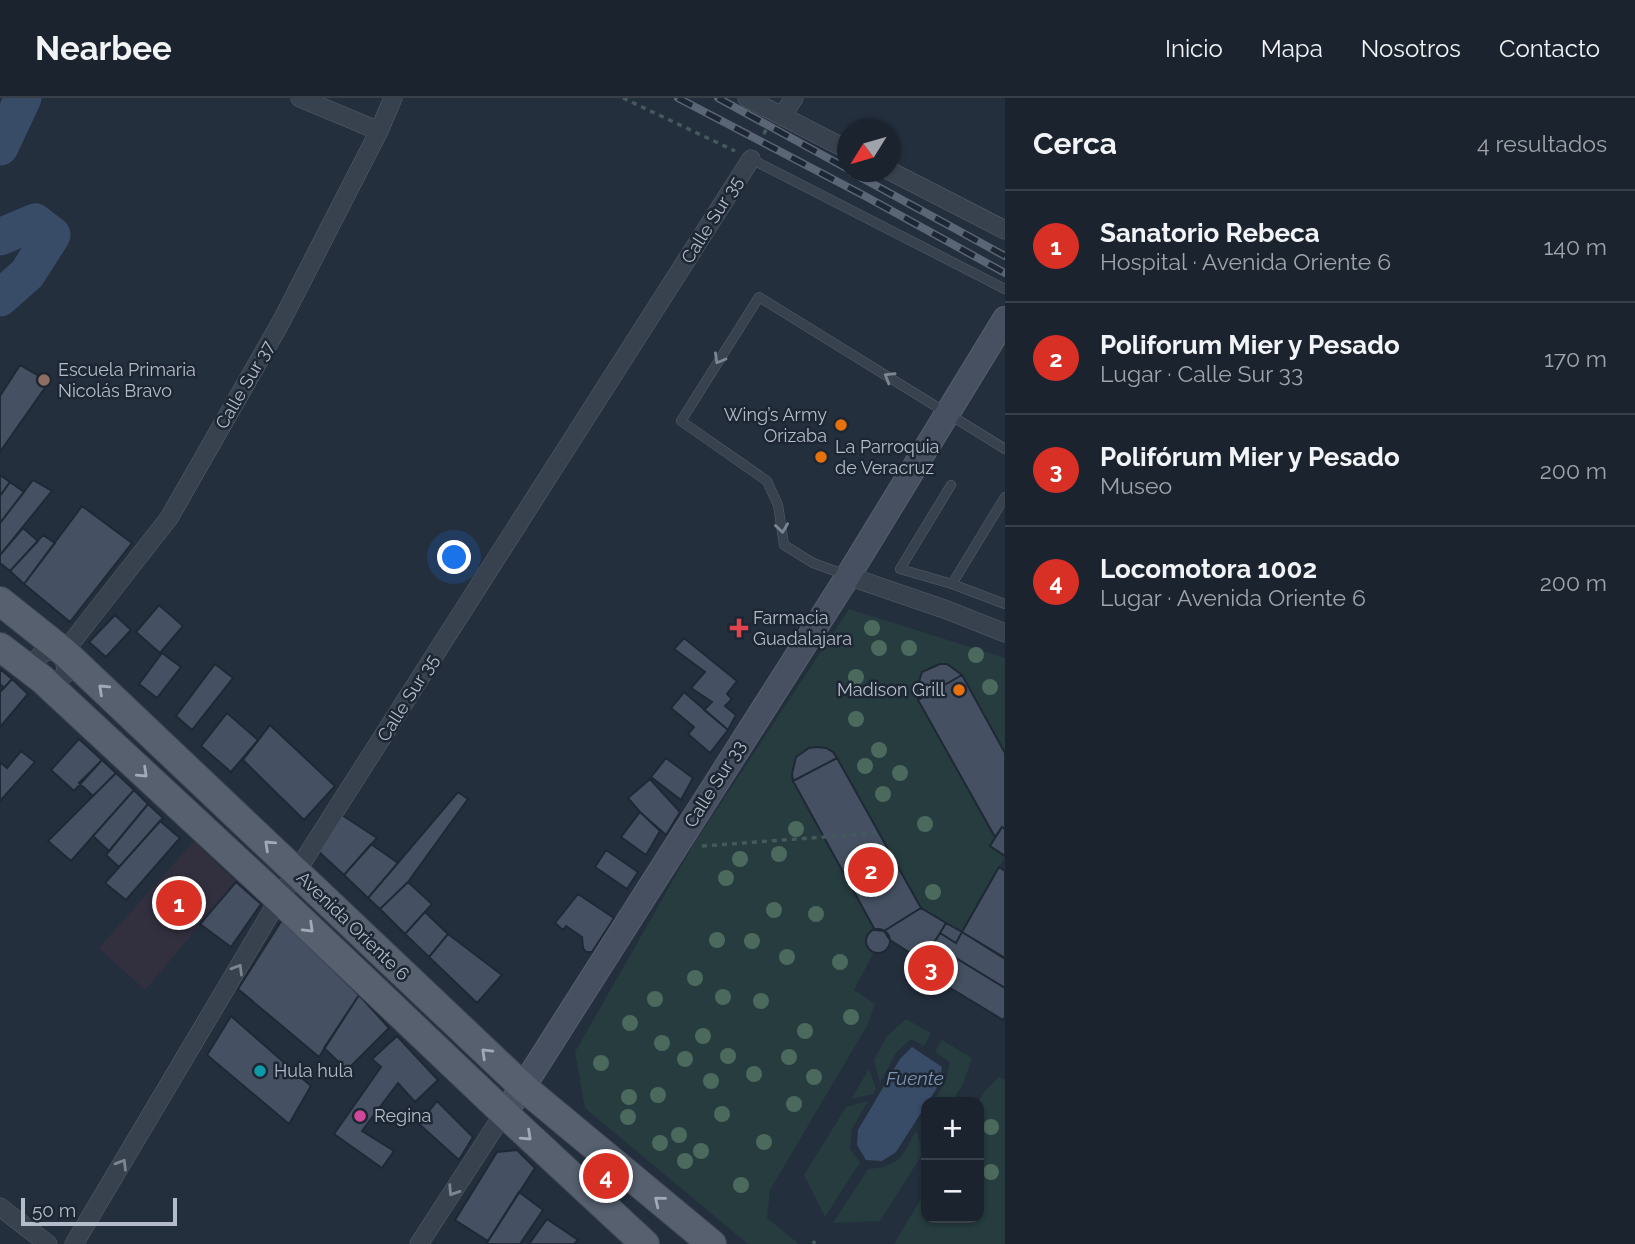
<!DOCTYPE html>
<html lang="es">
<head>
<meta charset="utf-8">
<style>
  body { margin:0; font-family:Raleway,sans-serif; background:#282f3a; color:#f1f3f6 }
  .controls { position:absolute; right:21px; bottom:21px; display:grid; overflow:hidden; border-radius:14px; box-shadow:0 2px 5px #0004 }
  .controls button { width:63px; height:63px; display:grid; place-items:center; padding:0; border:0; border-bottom:2px solid #39404a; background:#1b232e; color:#f1f3f6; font:35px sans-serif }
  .compass { position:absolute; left:837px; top:21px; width:63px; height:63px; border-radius:50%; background:#1b232e; box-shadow:0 2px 5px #0004; rotate:233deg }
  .scale { position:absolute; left:21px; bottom:18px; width:156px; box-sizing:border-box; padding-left:7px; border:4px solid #b4bcc9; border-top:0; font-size:19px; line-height:24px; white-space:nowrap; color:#b4bcc9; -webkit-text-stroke:5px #1d2633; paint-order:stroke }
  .you { position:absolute; left:455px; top:460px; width:24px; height:24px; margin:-18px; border:5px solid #fff; border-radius:50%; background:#1a73e8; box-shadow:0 0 0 10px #1a73e833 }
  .badge { display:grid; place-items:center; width:46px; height:46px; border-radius:50%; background:#d93025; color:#fff; font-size:23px; font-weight:700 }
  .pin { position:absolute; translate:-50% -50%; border:4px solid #fff; box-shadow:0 2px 7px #0006 }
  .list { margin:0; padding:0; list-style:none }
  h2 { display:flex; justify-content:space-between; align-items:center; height:91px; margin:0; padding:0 28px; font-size:30px }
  h2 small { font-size:23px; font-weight:400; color:#a0a4aa }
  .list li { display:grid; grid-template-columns:46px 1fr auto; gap:21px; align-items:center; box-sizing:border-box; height:112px; padding:0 28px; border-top:2px solid #39404a }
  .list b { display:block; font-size:26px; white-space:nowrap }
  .list p { margin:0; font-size:23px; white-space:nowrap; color:#a0a4aa }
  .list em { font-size:23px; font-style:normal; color:#a0a4aa }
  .map { position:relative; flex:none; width:1005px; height:1146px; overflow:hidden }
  header { display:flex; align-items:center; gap:42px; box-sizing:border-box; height:98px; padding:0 35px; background:#1b232e; border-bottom:2px solid #39404a }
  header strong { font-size:33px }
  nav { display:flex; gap:38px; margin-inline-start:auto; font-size:24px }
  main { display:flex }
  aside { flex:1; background:#1b232e }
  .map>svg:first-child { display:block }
  .medical { fill:#32303f }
  .green { fill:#263c3f }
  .water { fill:#394c67 }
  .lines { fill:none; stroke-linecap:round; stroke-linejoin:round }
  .river { stroke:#394c67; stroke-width:37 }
  .building { fill:#455162; stroke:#1f2835; stroke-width:2 }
  .lane-casing { stroke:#565f6c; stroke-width:10 }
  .street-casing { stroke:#565f6c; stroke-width:19 }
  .secondary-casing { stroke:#565f6c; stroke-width:26 }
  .primary-casing { stroke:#414a57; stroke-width:30 }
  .path { stroke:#44595c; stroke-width:3.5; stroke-dasharray:5 5; stroke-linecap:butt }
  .lane { stroke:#38414e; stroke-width:9 }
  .street { stroke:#38414e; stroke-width:18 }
  .secondary { stroke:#465061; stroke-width:24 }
  .primary { stroke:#56606e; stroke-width:28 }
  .rail-casing { stroke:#5a6575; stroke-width:8 }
  .rail { stroke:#1d2633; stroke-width:5; stroke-dasharray:16; stroke-linecap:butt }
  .tree { fill:#4b6a5d }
  .oneway { stroke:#7c8592 }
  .oneway2 { stroke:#a1aab7 }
  .education-dot { fill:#8d6e63; stroke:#1d2633; stroke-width:2.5 }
  .food-dot { fill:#e8710a; stroke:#1d2633; stroke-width:2.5 }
  .health-dot { fill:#e0444e; stroke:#1d2633; stroke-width:2.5 }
  .culture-dot { fill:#0f9aa8; stroke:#1d2633; stroke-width:2.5 }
  .hotel-dot { fill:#d1479c; stroke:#1d2633; stroke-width:2.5 }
  .labels { text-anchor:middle; stroke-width:5; stroke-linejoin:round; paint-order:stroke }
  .street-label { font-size:18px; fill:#b4bcc9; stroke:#1d2633 }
  .poi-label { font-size:18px; fill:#b4bcc9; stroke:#1d2633; text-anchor:start }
  .water-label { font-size:19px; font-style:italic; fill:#7c92b1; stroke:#1d2633 }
</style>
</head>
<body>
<header>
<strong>Nearbee</strong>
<nav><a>Inicio</a><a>Mapa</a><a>Nosotros</a><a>Contacto</a></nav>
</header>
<main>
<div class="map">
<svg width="1005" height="1146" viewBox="0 0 1005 1146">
  <rect width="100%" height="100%" fill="#242f3e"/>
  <path class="medical" d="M 194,743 L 236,784 L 145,892 L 99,850 Z"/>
  <path class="green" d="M 849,511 L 1005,560 L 1005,655 L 962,577 L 947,566 L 930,569 L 922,574 L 916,593 L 918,602 L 995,739 L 990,748 L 1005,759 L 962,834 L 921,810 L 833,654 C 819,646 808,649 796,659 L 792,676 L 793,684 L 875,832 C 864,837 864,847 874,854 L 854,892 L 875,906 L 868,926 L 770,1092 L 767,1120 L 799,1146 L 748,1146 L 585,1010 L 575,954 L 692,749 Z
    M 906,921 L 931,935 L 924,948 L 911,941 L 896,955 L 880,985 L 874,962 L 887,938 Z
    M 942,942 L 972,960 L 963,986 L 952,1004 L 933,1004 L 946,983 L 950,964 L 935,954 Z
    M 869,971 L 876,991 L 873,996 L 851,1001 Z
    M 999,979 L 1005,982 L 1005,1146 L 894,1146 L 926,1092 L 926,1120 L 979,1120 L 978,1004 L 984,994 Z
    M 868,1003 L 852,1031 L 850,1051 L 860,1064 L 825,1119 L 804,1077 L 846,1009 Z
    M 916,1033 L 923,1055 L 880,1123 L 833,1125 L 868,1071 C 900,1069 902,1058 916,1033 Z"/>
  <path class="water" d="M 912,949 L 942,969 L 940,985 L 896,1054 L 882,1063 L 866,1062 L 857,1047 L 858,1032 L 900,961 Z"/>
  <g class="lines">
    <path class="river" d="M 0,49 L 23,0
      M 0,139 L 35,124 L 52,137 L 27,176 L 0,200"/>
  </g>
  <path class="building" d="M 20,267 L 49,284 L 0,354 L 0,298 Z
    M 0,377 L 10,384 L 0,398 Z
    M 33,382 L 52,393 L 0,457 L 0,425 Z
    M 10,384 L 24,394 L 0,425 L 0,398 Z
    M 82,408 L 132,445 L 70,524 L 24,486 Z
    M 23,430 L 38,443 L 10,473 L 0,465 L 0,457 Z
    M 43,437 L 55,445 L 24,486 L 10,473 Z
    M 159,507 L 183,528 L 160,555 L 136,534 Z
    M 115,517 L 131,532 L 106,559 L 89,544 Z
    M 684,540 L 737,583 L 727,596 L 732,601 L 725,608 L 736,617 L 728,632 L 704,612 L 712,604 L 691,590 L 705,574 L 674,551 Z
    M 162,555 L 181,569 L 157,600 L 139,586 Z
    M 215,566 L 233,580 L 192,632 L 176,618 Z
    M 940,566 L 947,566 L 962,577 L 918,602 L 916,593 L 922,574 Z
    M 0,571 L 12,581 L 4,590 L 0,586 Z
    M 962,577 L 1005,655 L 1005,731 L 1002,729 L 995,739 L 918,602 Z
    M 12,581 L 28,596 L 0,629 L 0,594 Z
    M 684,594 L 728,632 L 710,655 L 688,636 L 694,629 L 671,610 Z
    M 227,615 L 258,642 L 231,674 L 201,648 Z
    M 270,627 L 335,688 L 304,722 L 243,662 Z
    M 79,641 L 102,662 L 74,693 L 51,672 Z
    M 817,649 L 826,650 L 833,654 L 837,660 L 793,683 L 792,676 L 796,659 L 809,650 Z
    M 21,653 L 35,664 L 0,703 L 0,664 L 7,670 Z
    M 666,660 L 693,680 L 681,702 L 651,679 Z
    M 837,660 L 921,810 L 884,833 L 875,832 L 793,683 Z
    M 102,662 L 116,675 L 93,698 L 79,685 Z
    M 116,675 L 134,692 L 71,763 L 48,743 Z
    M 650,681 L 680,714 L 666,737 L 640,714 L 628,700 Z
    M 134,692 L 148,706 L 109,753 L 93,738 Z
    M 458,694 L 468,701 L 408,784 L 380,811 L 368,800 Z
    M 148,706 L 163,720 L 119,769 L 106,757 Z
    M 640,714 L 660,733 L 646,757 L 621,739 Z
    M 342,717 L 377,740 L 344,777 L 319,754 Z
    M 160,723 L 180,740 L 126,802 L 105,785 Z
    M 1002,729 L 1005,731 L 1005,758 L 990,748 Z
    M 371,746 L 398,765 L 368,800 L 344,777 Z
    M 606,752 L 638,774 L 627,791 L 595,769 Z
    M 999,769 L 1005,773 L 1005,860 L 962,834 Z
    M 236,784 L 261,806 L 231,849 L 200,826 Z
    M 408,784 L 432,806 L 405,836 L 380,811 Z
    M 578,796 L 614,820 L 592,854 L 586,854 L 583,850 L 582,839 L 566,828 L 563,832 L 555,825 Z
    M 921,810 L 946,825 L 923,863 L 890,842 L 884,833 Z
    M 425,814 L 448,836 L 429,859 L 405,836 Z
    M 282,822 L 359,897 L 319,959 L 238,891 Z
    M 946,825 L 962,834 L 956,845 L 940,835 Z
    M866 843a12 12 0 1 1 24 0a12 12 0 1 1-24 0Z
    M 962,834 L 1005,861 L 1005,890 L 933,846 L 940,835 L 956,845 Z
    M 448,836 L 502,877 L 477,905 L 429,859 Z
    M 933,846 L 1005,890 L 1005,919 L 1003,922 L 919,871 Z
    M 359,897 L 389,930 L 347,972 L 324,950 Z
    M 231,918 L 311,988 L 289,1026 L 207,957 Z
    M 397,938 L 438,982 L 415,1004 L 398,985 L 362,1033 L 394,1053 L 382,1070 L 334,1036 L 381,969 L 372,961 Z
    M 437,1003 L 473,1039 L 459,1062 L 419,1026 Z
    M 517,1052 L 535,1070 L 488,1143 L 455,1122 L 497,1054 Z
    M 519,1094 L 543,1112 L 520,1146 L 486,1146 Z
    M 547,1121 L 578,1142 L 574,1146 L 529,1146 Z"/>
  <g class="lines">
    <g class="lane-casing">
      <path id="lane" d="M 751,61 L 1005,191
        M 951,387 L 900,471 L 952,486 L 1005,506
        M 846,477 L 813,465 L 784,447 L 778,407 L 767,383 L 681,323 L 759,199 L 1005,351
        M 952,486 L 1005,399"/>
    </g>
    <g class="street-casing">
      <path id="street" d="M 300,0 L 379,33
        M 747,0 L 848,52
        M 782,18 L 794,0
        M 890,73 L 1005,132
        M 848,478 L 947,512 L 1005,535
        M 47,553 L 64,554 L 66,575 L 58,583 L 42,581 C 37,569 33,559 47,553 Z
        M 64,554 L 169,420 L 281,224 L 379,33 L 393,0
        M 0,1109 L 48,1146
        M 74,1146 L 279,801 L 751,61
        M 419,1146 L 504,1015"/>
    </g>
    <g class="secondary-casing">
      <path id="secondary" d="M 504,1015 L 523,989 L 848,478 L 1005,221"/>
    </g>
    <g class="primary-casing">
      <path id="primary" d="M 0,503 L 64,554 L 523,989 L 712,1146
        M 0,549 L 42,581 L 279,801 L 504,1015 L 645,1146"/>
    </g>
    <path class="path" d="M 623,0 L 735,53
      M 759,45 L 767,30
      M 702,748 L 878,735
      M 813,1146 L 815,1143"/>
    <use href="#lane" class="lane"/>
    <use href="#street" class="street"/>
    <use href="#secondary" class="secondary"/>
    <use href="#primary" class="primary"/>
    <g class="rail-casing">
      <path id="rail" d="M 678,0 L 863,97 L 1005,175
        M 718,0 L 848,71
        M 851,74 L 1005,158"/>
    </g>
    <use href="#rail" class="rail"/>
  </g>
  <g class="tree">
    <circle cx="872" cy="530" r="8"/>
    <circle cx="879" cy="550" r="8"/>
    <circle cx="909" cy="550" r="8"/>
    <circle cx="976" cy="557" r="8"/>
    <circle cx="856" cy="579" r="8"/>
    <circle cx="990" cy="589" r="8"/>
    <circle cx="856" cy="621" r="8"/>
    <circle cx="879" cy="652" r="8"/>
    <circle cx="865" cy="668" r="8"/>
    <circle cx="900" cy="675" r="8"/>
    <circle cx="883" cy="696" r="8"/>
    <circle cx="925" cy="726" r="8"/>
    <circle cx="796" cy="731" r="8"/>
    <circle cx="779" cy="756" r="8"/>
    <circle cx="740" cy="761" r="8"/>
    <circle cx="726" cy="780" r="8"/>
    <circle cx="933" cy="794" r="8"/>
    <circle cx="774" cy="812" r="8"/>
    <circle cx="816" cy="816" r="8"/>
    <circle cx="717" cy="842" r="8"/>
    <circle cx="752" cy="843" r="8"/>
    <circle cx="787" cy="859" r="8"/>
    <circle cx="840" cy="864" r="8"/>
    <circle cx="695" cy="880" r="8"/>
    <circle cx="723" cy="899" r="8"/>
    <circle cx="655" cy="901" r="8"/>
    <circle cx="761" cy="903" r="8"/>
    <circle cx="851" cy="919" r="8"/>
    <circle cx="630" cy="925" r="8"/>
    <circle cx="805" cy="933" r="8"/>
    <circle cx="703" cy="938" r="8"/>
    <circle cx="662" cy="945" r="8"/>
    <circle cx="728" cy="958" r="8"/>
    <circle cx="789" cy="959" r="8"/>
    <circle cx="685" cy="961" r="8"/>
    <circle cx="601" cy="965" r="8"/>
    <circle cx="754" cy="976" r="8"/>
    <circle cx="814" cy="979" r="8"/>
    <circle cx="711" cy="983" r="8"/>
    <circle cx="658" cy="997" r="8"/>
    <circle cx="629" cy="999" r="8"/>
    <circle cx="794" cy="1006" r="8"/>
    <circle cx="722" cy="1016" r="8"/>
    <circle cx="628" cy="1019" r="8"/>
    <circle cx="991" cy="1029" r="8"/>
    <circle cx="679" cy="1037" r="8"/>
    <circle cx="764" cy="1044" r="8"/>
    <circle cx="660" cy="1045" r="8"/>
    <circle cx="701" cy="1053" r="8"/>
    <circle cx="685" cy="1063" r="8"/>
    <circle cx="991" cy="1074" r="8"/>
    <circle cx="741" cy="1087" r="8"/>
  </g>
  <defs><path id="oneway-chevron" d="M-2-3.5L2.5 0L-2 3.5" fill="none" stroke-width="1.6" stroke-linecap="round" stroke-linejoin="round" transform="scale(1.75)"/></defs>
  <g class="oneway">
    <use href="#oneway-chevron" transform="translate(719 261) rotate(120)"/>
    <use href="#oneway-chevron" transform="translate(889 279) rotate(-149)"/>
    <use href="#oneway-chevron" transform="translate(782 430) rotate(82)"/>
    <use href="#oneway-chevron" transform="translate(238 871) rotate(-59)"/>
    <use href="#oneway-chevron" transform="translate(122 1066) rotate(-59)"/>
    <use href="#oneway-chevron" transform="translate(453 1093) rotate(123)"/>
  </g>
  <g class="oneway2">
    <use href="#oneway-chevron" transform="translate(103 591) rotate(-137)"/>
    <use href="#oneway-chevron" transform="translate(143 675) rotate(43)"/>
    <use href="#oneway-chevron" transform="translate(269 747) rotate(-137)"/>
    <use href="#oneway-chevron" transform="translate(309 830) rotate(44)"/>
    <use href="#oneway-chevron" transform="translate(486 955) rotate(-136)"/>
    <use href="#oneway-chevron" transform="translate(527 1038) rotate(43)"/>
    <use href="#oneway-chevron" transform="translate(659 1103) rotate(-141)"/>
  </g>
  <circle class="education-dot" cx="44" cy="282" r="7"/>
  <g class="food-dot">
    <circle cx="841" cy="327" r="7"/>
    <circle cx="821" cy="359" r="7"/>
    <circle cx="959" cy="592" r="7"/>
  </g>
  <path class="health-dot" d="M735.5 519.5h7v7h7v7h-7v7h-7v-7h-7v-7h7z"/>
  <circle class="culture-dot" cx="260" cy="973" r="7"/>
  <circle class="hotel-dot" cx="360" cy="1018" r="7"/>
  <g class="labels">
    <g class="street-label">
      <text transform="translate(712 122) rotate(-58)" y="6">Calle Sur 35</text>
      <text transform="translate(245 287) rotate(-60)" y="6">Calle Sur 37</text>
      <text transform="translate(408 600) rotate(-58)" y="6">Calle Sur 35</text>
      <text transform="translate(715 686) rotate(-58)" y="6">Calle Sur 33</text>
      <text transform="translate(353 828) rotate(44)" y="6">Avenida Oriente 6</text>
    </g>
    <g class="poi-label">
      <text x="58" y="278">Escuela Primaria<tspan x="58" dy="21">Nicolás Bravo</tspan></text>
      <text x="827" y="323" text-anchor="end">Wing’s Army<tspan x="827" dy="21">Orizaba</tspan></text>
      <text x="835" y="355">La Parroquia<tspan x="835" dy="21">de Veracruz</tspan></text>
      <text x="753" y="526">Farmacia<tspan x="753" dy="21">Guadalajara</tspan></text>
      <text x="945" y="598" text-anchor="end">Madison Grill</text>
      <text x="274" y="979">Hula hula</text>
      <text x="374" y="1024">Regina</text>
    </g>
    <g class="water-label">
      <text x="915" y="987">Fuente</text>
    </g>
  </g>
</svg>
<div class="controls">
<button>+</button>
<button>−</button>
</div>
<svg class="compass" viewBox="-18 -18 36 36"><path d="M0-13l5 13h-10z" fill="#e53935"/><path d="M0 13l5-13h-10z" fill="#a0a4aa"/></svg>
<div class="scale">50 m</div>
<div class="you"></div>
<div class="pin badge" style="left:179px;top:805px">1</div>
<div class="pin badge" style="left:871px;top:772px">2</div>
<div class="pin badge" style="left:931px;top:870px">3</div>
<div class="pin badge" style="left:606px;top:1078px">4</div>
</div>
<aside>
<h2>Cerca<small>4 resultados</small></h2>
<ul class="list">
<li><span class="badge">1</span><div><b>Sanatorio Rebeca</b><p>Hospital · Avenida Oriente 6</p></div><em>140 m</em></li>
<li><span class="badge">2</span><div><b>Poliforum Mier y Pesado</b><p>Lugar · Calle Sur 33</p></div><em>170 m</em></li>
<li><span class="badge">3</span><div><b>Polifórum Mier y Pesado</b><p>Museo</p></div><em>200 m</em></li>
<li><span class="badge">4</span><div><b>Locomotora 1002</b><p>Lugar · Avenida Oriente 6</p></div><em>200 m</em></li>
</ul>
</aside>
</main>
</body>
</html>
